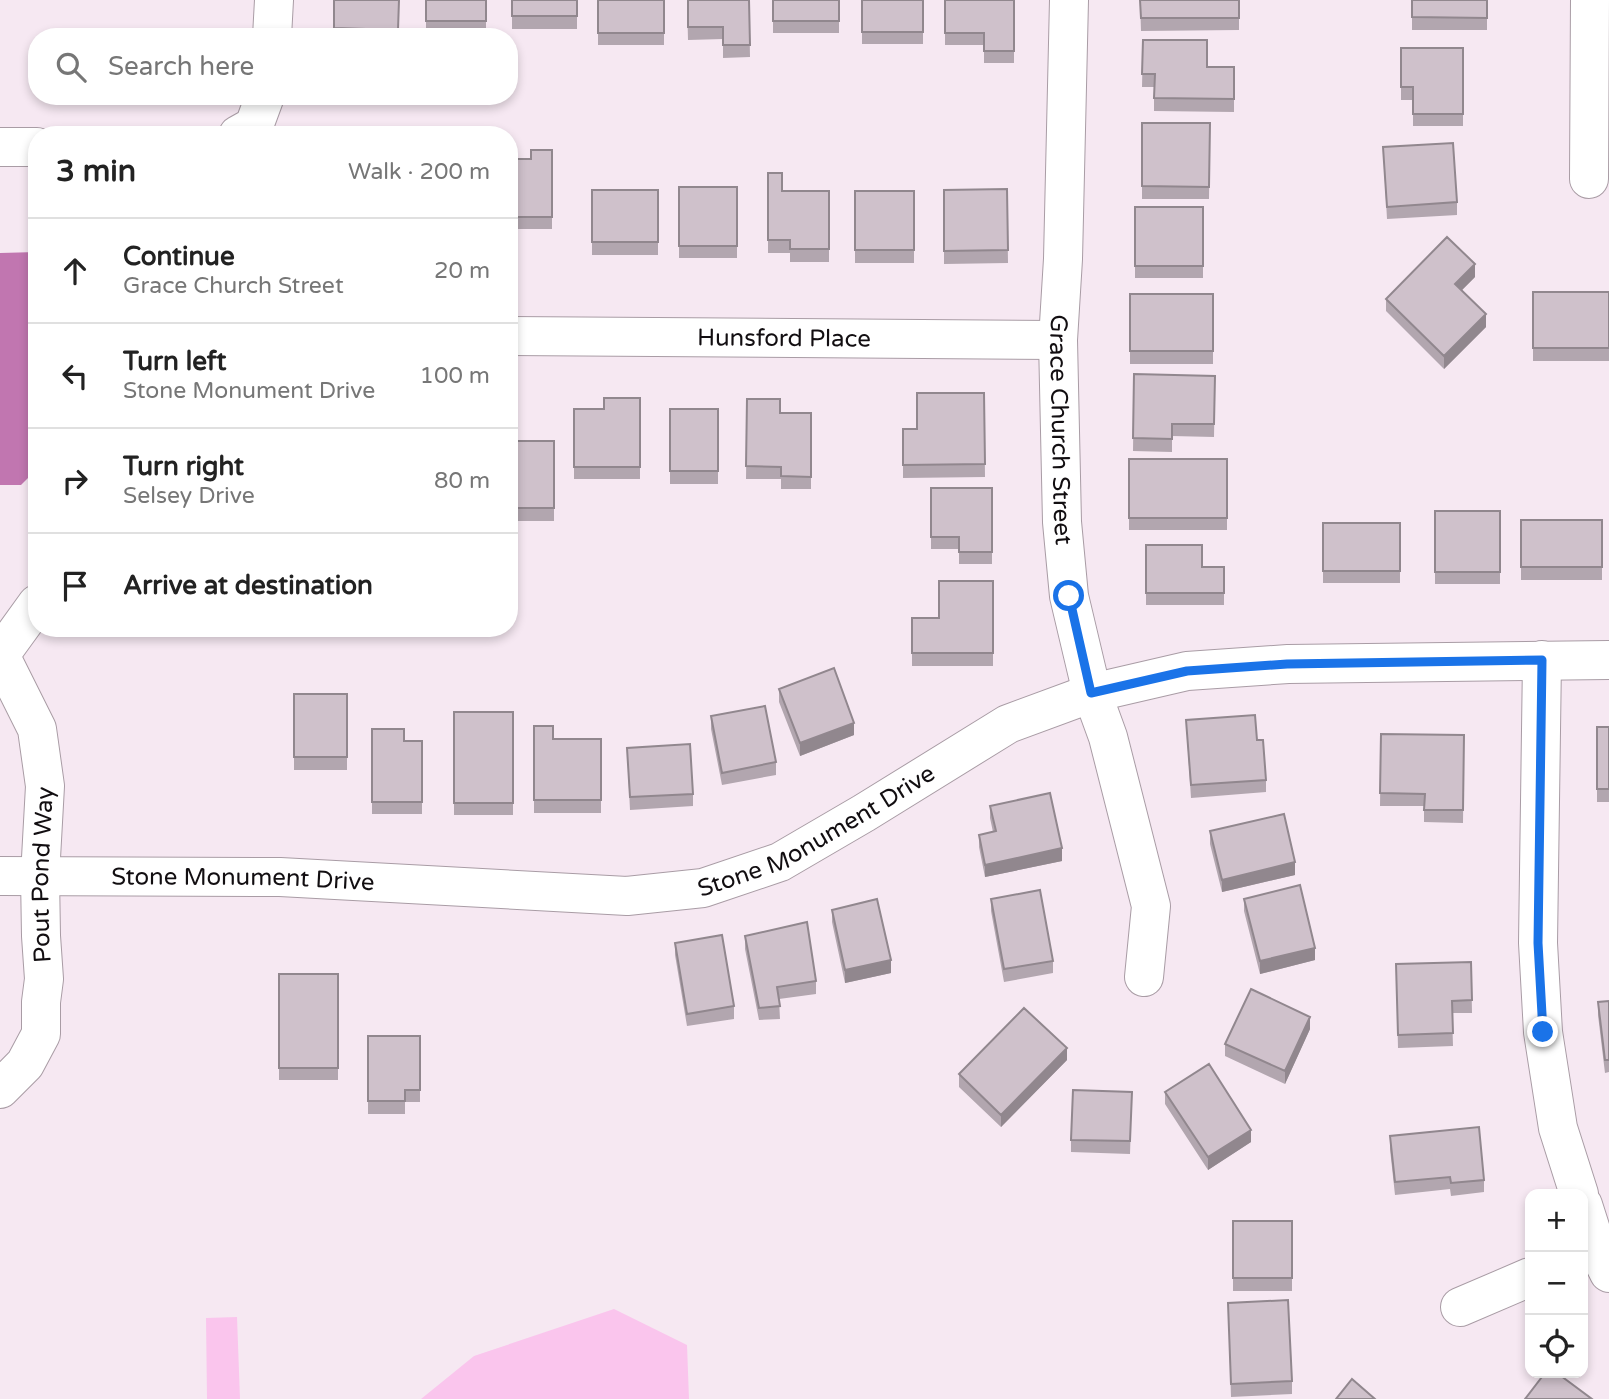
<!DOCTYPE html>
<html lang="en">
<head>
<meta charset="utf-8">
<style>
  body { margin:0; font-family:"Varela Round",sans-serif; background:#f6f6f6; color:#222 }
  .controls { position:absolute; right:21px; bottom:21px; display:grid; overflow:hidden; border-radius:14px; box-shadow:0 4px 10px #0003 }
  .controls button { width:63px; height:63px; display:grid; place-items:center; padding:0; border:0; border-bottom:2px solid #e0e0e0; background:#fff; color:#222; font:35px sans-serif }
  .stop { position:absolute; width:21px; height:21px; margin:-16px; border:5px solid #1a73e8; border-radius:50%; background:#fff }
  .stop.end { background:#1a73e8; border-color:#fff; box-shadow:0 2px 7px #0008 }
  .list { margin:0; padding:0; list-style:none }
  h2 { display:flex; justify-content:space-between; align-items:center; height:91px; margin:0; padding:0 28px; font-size:30px }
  h2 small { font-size:23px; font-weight:400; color:#767676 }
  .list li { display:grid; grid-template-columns:46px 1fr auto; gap:21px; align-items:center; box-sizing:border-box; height:105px; padding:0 28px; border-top:2px solid #e0e0e0 }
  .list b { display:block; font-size:26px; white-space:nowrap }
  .list p { margin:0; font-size:23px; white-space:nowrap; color:#767676 }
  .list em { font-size:23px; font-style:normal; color:#767676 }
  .icon { flex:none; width:38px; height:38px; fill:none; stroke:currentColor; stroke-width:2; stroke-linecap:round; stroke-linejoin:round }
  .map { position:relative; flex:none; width:1609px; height:1399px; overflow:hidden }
  .search { position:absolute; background:#fff; box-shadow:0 4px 10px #0003; left:28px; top:28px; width:490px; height:77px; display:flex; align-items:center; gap:18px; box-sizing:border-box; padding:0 24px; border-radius:28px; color:#767676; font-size:26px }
  .panel { position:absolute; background:#fff; box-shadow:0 4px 10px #0003; left:28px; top:126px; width:490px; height:511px; border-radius:28px }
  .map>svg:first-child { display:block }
  .green { fill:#fac5ed }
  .water { fill:#c176b0 }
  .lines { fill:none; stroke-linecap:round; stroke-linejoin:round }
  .minor-casing { stroke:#a99ca5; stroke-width:40 }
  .minor { stroke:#fff; stroke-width:38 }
  .wall { fill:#b2a6af }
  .shaded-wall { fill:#91878e }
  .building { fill:#cfc1cb; stroke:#91878e; stroke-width:2 }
  .route { stroke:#1a73e8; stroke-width:9 }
  .labels { text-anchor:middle; stroke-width:7; stroke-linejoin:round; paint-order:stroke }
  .street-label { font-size:24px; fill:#120e11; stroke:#fef8fc }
</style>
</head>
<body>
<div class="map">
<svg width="1609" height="1399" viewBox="0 0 1609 1399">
  <rect width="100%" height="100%" fill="#f6e8f2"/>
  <path class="green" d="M 614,1309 L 687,1345 L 689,1399 L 421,1399 L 474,1356 Z
    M 237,1317 L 240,1399 L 207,1399 L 206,1318 Z"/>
  <path class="water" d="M 37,252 L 37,469 L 21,485 L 0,485 L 0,253 Z"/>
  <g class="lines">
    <g class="minor-casing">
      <g id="minor">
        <path id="s1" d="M 1069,0 L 1063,259 L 1058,340 L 1062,522 L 1069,596 L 1092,693 L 1108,737 L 1151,906 L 1144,977"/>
        <path d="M 272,37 L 274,0"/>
        <path d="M 238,135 L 254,126 L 265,96"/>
        <path d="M 0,147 L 37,147"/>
        <path d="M 1589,179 L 1590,0"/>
        <path id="s2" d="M 509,336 L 1058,340"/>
        <path d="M 0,655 L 37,604"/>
        <path d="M 1542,660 L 1538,943 L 1543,1032 L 1558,1128 L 1579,1194"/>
        <path id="s3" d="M 0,876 L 280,877 L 627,896 L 703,888 L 780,862 L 864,813 L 1008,724 L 1092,693 L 1187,671 L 1288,664 L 1609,660"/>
        <path id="s4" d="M 0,1089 L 25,1064 L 41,1034 L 41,1002 L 44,979 L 41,936 L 40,876 L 45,786 L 37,729 L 0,655"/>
        <path d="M 1583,1205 L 1597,1249 L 1609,1273"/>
        <path d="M 1460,1307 L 1530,1277"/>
      </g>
    </g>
    <use href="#minor" class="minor"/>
  </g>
  <path class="wall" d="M 334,0 L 399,0 L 398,37 L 334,37 Z
    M 426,0 L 486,0 L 486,33 L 426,33 Z
    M 512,0 L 577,0 L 577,29 L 512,29 Z
    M 598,0 L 664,0 L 664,45 L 598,45 Z
    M 687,0 L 749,0 L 750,57 L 723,58 L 723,39 L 688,40 Z
    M 773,0 L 839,0 L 839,33 L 773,33 Z
    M 862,0 L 923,0 L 923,44 L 862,44 Z
    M 945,0 L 1014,0 L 1014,63 L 984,63 L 984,45 L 945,45 Z
    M 1140,0 L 1239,0 L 1239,30 L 1141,31 Z
    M 1412,0 L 1487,0 L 1487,30 L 1412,30 Z
    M 1143,40 L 1207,67 L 1234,67 L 1234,112 L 1154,111 L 1154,87 L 1142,87 Z
    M 1401,48 L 1463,48 L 1463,126 L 1413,126 L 1413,100 L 1401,100 Z
    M 1142,123 L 1210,123 L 1209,199 L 1142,199 Z
    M 1383,147 L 1457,202 L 1457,215 L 1387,219 Z
    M 552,150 L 552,229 L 509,229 L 509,159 L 531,159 Z
    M 768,173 L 782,191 L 829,191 L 829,262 L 790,262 L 790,253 L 768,253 Z
    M 679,187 L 737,187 L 737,258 L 679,258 Z
    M 1007,189 L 1008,263 L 944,264 L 944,190 Z
    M 592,190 L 658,190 L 658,255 L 592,255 Z
    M 855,191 L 914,191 L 914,263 L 855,263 Z
    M 1135,207 L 1203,207 L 1203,278 L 1135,278 Z
    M 1475,277 L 1462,290 L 1486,327 L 1444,369 L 1386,311 L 1386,299 Z
    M 1533,292 L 1609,292 L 1609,361 L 1533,361 Z
    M 1130,294 L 1213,294 L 1213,364 L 1130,364 Z
    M 1134,374 L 1215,376 L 1214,437 L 1172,436 L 1172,452 L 1133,451 Z
    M 984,393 L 985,477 L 903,478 L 903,429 L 917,429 Z
    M 640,398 L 640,479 L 574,479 L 574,409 L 604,409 Z
    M 747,399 L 780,413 L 811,413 L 811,489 L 781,489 L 781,479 L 746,479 Z
    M 670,409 L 718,409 L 718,484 L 670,484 Z
    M 509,441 L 554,441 L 554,521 L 509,521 Z
    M 1129,459 L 1227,459 L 1227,530 L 1129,530 Z
    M 931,488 L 992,488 L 992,564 L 959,564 L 959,549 L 931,549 Z
    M 1435,511 L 1500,511 L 1500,584 L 1435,584 Z
    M 1521,520 L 1602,520 L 1602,580 L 1521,580 Z
    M 1323,523 L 1400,523 L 1400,583 L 1323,583 Z
    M 1146,545 L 1202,567 L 1224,567 L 1224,605 L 1146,605 Z
    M 993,581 L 993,666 L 912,666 L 912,618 L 939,618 Z
    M 779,689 L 854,735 L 800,756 L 779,702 Z
    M 294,694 L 347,694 L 347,770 L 294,770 Z
    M 454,712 L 513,712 L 513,815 L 454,815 Z
    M 711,716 L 776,762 L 776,775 L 722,785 L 711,729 Z
    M 1186,720 L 1257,740 L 1266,780 L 1266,792 L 1191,798 Z
    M 534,726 L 553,739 L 601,739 L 601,813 L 534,813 Z
    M 1597,727 L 1609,727 L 1609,802 L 1597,802 Z
    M 372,729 L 404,741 L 422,741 L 422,814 L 372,814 Z
    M 1381,734 L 1464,735 L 1463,823 L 1424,822 L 1424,806 L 1380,806 Z
    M 627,748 L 693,794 L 693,806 L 630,810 Z
    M 990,806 L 1062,861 L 985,877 L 979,847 L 979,835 L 993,832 L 990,818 Z
    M 1210,831 L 1295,875 L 1222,892 L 1210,844 Z
    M 991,899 L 1053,961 L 1053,973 L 1004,982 L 991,911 Z
    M 1244,899 L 1315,960 L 1260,974 L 1244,911 Z
    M 832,910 L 891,973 L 845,983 L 832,922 Z
    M 745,936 L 816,981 L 816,994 L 779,999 L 780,1019 L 759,1020 L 745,949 Z
    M 675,943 L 734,1006 L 734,1019 L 687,1026 L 675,955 Z
    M 1471,962 L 1472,1013 L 1452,1013 L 1453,1046 L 1398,1048 L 1396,964 Z
    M 279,974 L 338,974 L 338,1080 L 279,1080 Z
    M 1609,1001 L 1609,1072 L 1605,1073 L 1598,1015 L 1598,1002 Z
    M 1310,1029 L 1285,1084 L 1225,1056 L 1225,1044 Z
    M 368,1036 L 420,1036 L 420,1102 L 405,1102 L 405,1114 L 368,1114 Z
    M 1067,1060 L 1001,1127 L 959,1087 L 959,1074 Z
    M 1132,1092 L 1130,1154 L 1071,1152 L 1071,1140 Z
    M 1165,1092 L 1251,1142 L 1208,1170 L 1165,1104 Z
    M 1390,1136 L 1484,1180 L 1484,1192 L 1451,1196 L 1450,1189 L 1395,1195 L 1390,1149 Z
    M 1233,1221 L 1292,1221 L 1292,1291 L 1233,1291 Z
    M 1228,1303 L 1292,1381 L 1292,1394 L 1231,1397 Z"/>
  <path class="shaded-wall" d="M 1475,264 L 1475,277 L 1455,297 L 1455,284 Z
    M 1486,314 L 1486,327 L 1444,369 L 1444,356 Z
    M 854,723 L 854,735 L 800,756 L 800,743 Z
    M 1062,848 L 1062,861 L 985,877 L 985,865 Z
    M 1295,862 L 1295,875 L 1222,892 L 1222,880 Z
    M 1315,948 L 1315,960 L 1260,974 L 1260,961 Z
    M 891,960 L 891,973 L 845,983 L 845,970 Z
    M 1310,1017 L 1310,1029 L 1285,1084 L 1285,1071 Z
    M 1067,1048 L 1067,1060 L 1001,1127 L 1001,1115 Z
    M 1251,1130 L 1251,1142 L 1208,1170 L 1208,1157 Z"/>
  <path class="building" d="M 334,0 L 399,0 L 398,30 L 334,28 Z
    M 426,0 L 486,0 L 486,21 L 426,21 Z
    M 512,0 L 577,0 L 577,16 L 512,16 Z
    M 598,0 L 664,0 L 664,33 L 598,33 Z
    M 688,0 L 749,0 L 750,45 L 723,45 L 723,27 L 688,27 Z
    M 773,0 L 839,0 L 839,21 L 773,21 Z
    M 862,0 L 923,0 L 923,32 L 862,32 Z
    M 945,0 L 1014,0 L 1014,51 L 984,51 L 984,33 L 945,33 Z
    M 1140,0 L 1239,0 L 1239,18 L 1141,18 Z
    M 1412,0 L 1487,0 L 1487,18 L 1412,17 Z
    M 1143,40 L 1207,40 L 1207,67 L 1234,67 L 1234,99 L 1154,98 L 1155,74 L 1142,74 Z
    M 1401,48 L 1463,48 L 1463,114 L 1413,114 L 1413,87 L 1401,87 Z
    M 1142,123 L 1210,123 L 1209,187 L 1142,186 Z
    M 1453,143 L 1457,202 L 1387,207 L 1383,147 Z
    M 531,150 L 552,150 L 552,217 L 509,217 L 509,159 L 531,159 Z
    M 768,173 L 782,173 L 782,191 L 829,191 L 829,249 L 790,249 L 790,240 L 768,240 Z
    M 679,187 L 737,187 L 737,246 L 679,246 Z
    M 1007,189 L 1008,250 L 944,251 L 944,190 Z
    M 592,190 L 658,190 L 658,242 L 592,242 Z
    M 855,191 L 914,191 L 914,250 L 855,250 Z
    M 1135,207 L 1203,207 L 1203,266 L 1135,266 Z
    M 1447,237 L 1475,264 L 1455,284 L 1486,314 L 1444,356 L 1386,299 Z
    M 1533,292 L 1609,292 L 1609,348 L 1533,348 Z
    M 1130,294 L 1213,294 L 1213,351 L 1130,351 Z
    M 1134,374 L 1215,376 L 1214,424 L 1172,424 L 1172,439 L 1133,438 Z
    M 917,393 L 984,393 L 985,464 L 903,465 L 903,429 L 917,429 Z
    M 604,398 L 640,398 L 640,467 L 574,467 L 574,409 L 604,409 Z
    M 747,399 L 780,399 L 780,413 L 811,413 L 811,477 L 781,476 L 781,467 L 746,466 Z
    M 670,409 L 718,409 L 718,471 L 670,471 Z
    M 509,441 L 554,441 L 554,508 L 509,508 Z
    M 1129,459 L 1227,459 L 1227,518 L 1129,518 Z
    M 931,488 L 992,488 L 992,552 L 959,552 L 959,537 L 931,537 Z
    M 1435,511 L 1500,511 L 1500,572 L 1435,572 Z
    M 1521,520 L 1602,520 L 1602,567 L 1521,567 Z
    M 1323,523 L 1400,523 L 1400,571 L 1323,571 Z
    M 1146,545 L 1202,545 L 1202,567 L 1224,567 L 1224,593 L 1146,593 Z
    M 939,581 L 993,581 L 993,653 L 912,653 L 912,618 L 939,618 Z
    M 834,668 L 854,723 L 800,743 L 779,689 Z
    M 294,694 L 347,694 L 347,757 L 294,757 Z
    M 765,706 L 776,762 L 722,773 L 711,716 Z
    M 454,712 L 513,712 L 513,803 L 454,803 Z
    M 1255,715 L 1257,740 L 1263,740 L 1266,780 L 1191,785 L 1186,720 Z
    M 534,726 L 553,726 L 553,739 L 601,739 L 601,800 L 534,800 Z
    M 1597,727 L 1609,727 L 1609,789 L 1597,789 Z
    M 372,729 L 404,729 L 404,741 L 422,741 L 422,802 L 372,802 Z
    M 1381,734 L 1464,735 L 1463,810 L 1424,810 L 1425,794 L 1380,793 Z
    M 690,744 L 693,794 L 630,797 L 627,748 Z
    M 1050,793 L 1062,848 L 985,865 L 979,835 L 996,831 L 990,806 Z
    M 1284,814 L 1295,862 L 1222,880 L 1210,831 Z
    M 1300,885 L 1315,948 L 1260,961 L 1244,899 Z
    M 1040,890 L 1053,961 L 1004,969 L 991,899 Z
    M 877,899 L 891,960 L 845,970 L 832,910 Z
    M 807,922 L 816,981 L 777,987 L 780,1006 L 759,1008 L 745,936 Z
    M 722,935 L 734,1006 L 687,1014 L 675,943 Z
    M 1471,962 L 1472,1000 L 1452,1001 L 1453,1033 L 1398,1035 L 1396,964 Z
    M 279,974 L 338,974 L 338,1068 L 279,1068 Z
    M 1251,989 L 1310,1017 L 1285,1071 L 1225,1044 Z
    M 1609,1001 L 1609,1060 L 1605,1060 L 1598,1002 Z
    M 1024,1008 L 1067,1048 L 1001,1115 L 959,1074 Z
    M 368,1036 L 420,1036 L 420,1090 L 405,1090 L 405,1101 L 368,1101 Z
    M 1209,1064 L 1251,1130 L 1208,1157 L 1165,1092 Z
    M 1073,1090 L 1132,1092 L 1130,1141 L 1071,1140 Z
    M 1479,1127 L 1484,1180 L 1451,1183 L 1450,1177 L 1395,1182 L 1390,1136 Z
    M 1233,1221 L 1292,1221 L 1292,1278 L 1233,1278 Z
    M 1288,1300 L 1292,1381 L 1231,1384 L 1228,1303 Z
    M 1545,1373 L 1557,1373 L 1592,1399 L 1525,1399 Z
    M 1352,1379 L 1375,1399 L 1336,1399 Z"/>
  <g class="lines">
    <path class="route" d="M 1069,596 L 1091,693 L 1187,671 L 1287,664 L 1542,660 L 1538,943 L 1543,1032"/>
  </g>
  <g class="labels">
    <g class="street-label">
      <text dy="8" stroke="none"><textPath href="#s2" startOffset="275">Hunsford Place</textPath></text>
      <text dy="8" stroke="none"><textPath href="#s1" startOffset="430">Grace Church Street</textPath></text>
      <text dy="8" stroke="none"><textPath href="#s3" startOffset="831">Stone Monument Drive</textPath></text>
      <text dy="8" stroke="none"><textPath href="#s4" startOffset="229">Pout Pond Way</textPath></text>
      <text dy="8" stroke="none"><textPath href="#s3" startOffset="243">Stone Monument Drive</textPath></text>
    </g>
  </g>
</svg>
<div class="controls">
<button>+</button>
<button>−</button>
<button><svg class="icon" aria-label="locate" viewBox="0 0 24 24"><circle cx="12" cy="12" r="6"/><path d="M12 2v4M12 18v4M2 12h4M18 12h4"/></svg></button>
</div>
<div class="stop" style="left:1069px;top:596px"></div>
<div class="stop end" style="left:1543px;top:1032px"></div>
<div class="search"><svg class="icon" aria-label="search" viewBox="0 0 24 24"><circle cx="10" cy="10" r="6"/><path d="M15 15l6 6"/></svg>Search here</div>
<section class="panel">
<h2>3 min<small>Walk · 200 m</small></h2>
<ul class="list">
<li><svg class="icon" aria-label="ahead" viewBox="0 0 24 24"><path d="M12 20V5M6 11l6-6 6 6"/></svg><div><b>Continue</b><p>Grace Church Street</p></div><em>20 m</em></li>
<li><svg class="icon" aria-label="left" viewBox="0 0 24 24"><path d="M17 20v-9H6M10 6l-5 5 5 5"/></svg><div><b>Turn left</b><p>Stone Monument Drive</p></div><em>100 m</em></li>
<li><svg class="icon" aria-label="right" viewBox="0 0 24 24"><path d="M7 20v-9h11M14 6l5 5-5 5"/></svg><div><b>Turn right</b><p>Selsey Drive</p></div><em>80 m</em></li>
<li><svg class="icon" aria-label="arrive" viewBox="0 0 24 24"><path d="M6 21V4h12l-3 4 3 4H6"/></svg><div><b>Arrive at destination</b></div></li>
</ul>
</section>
</div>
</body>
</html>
